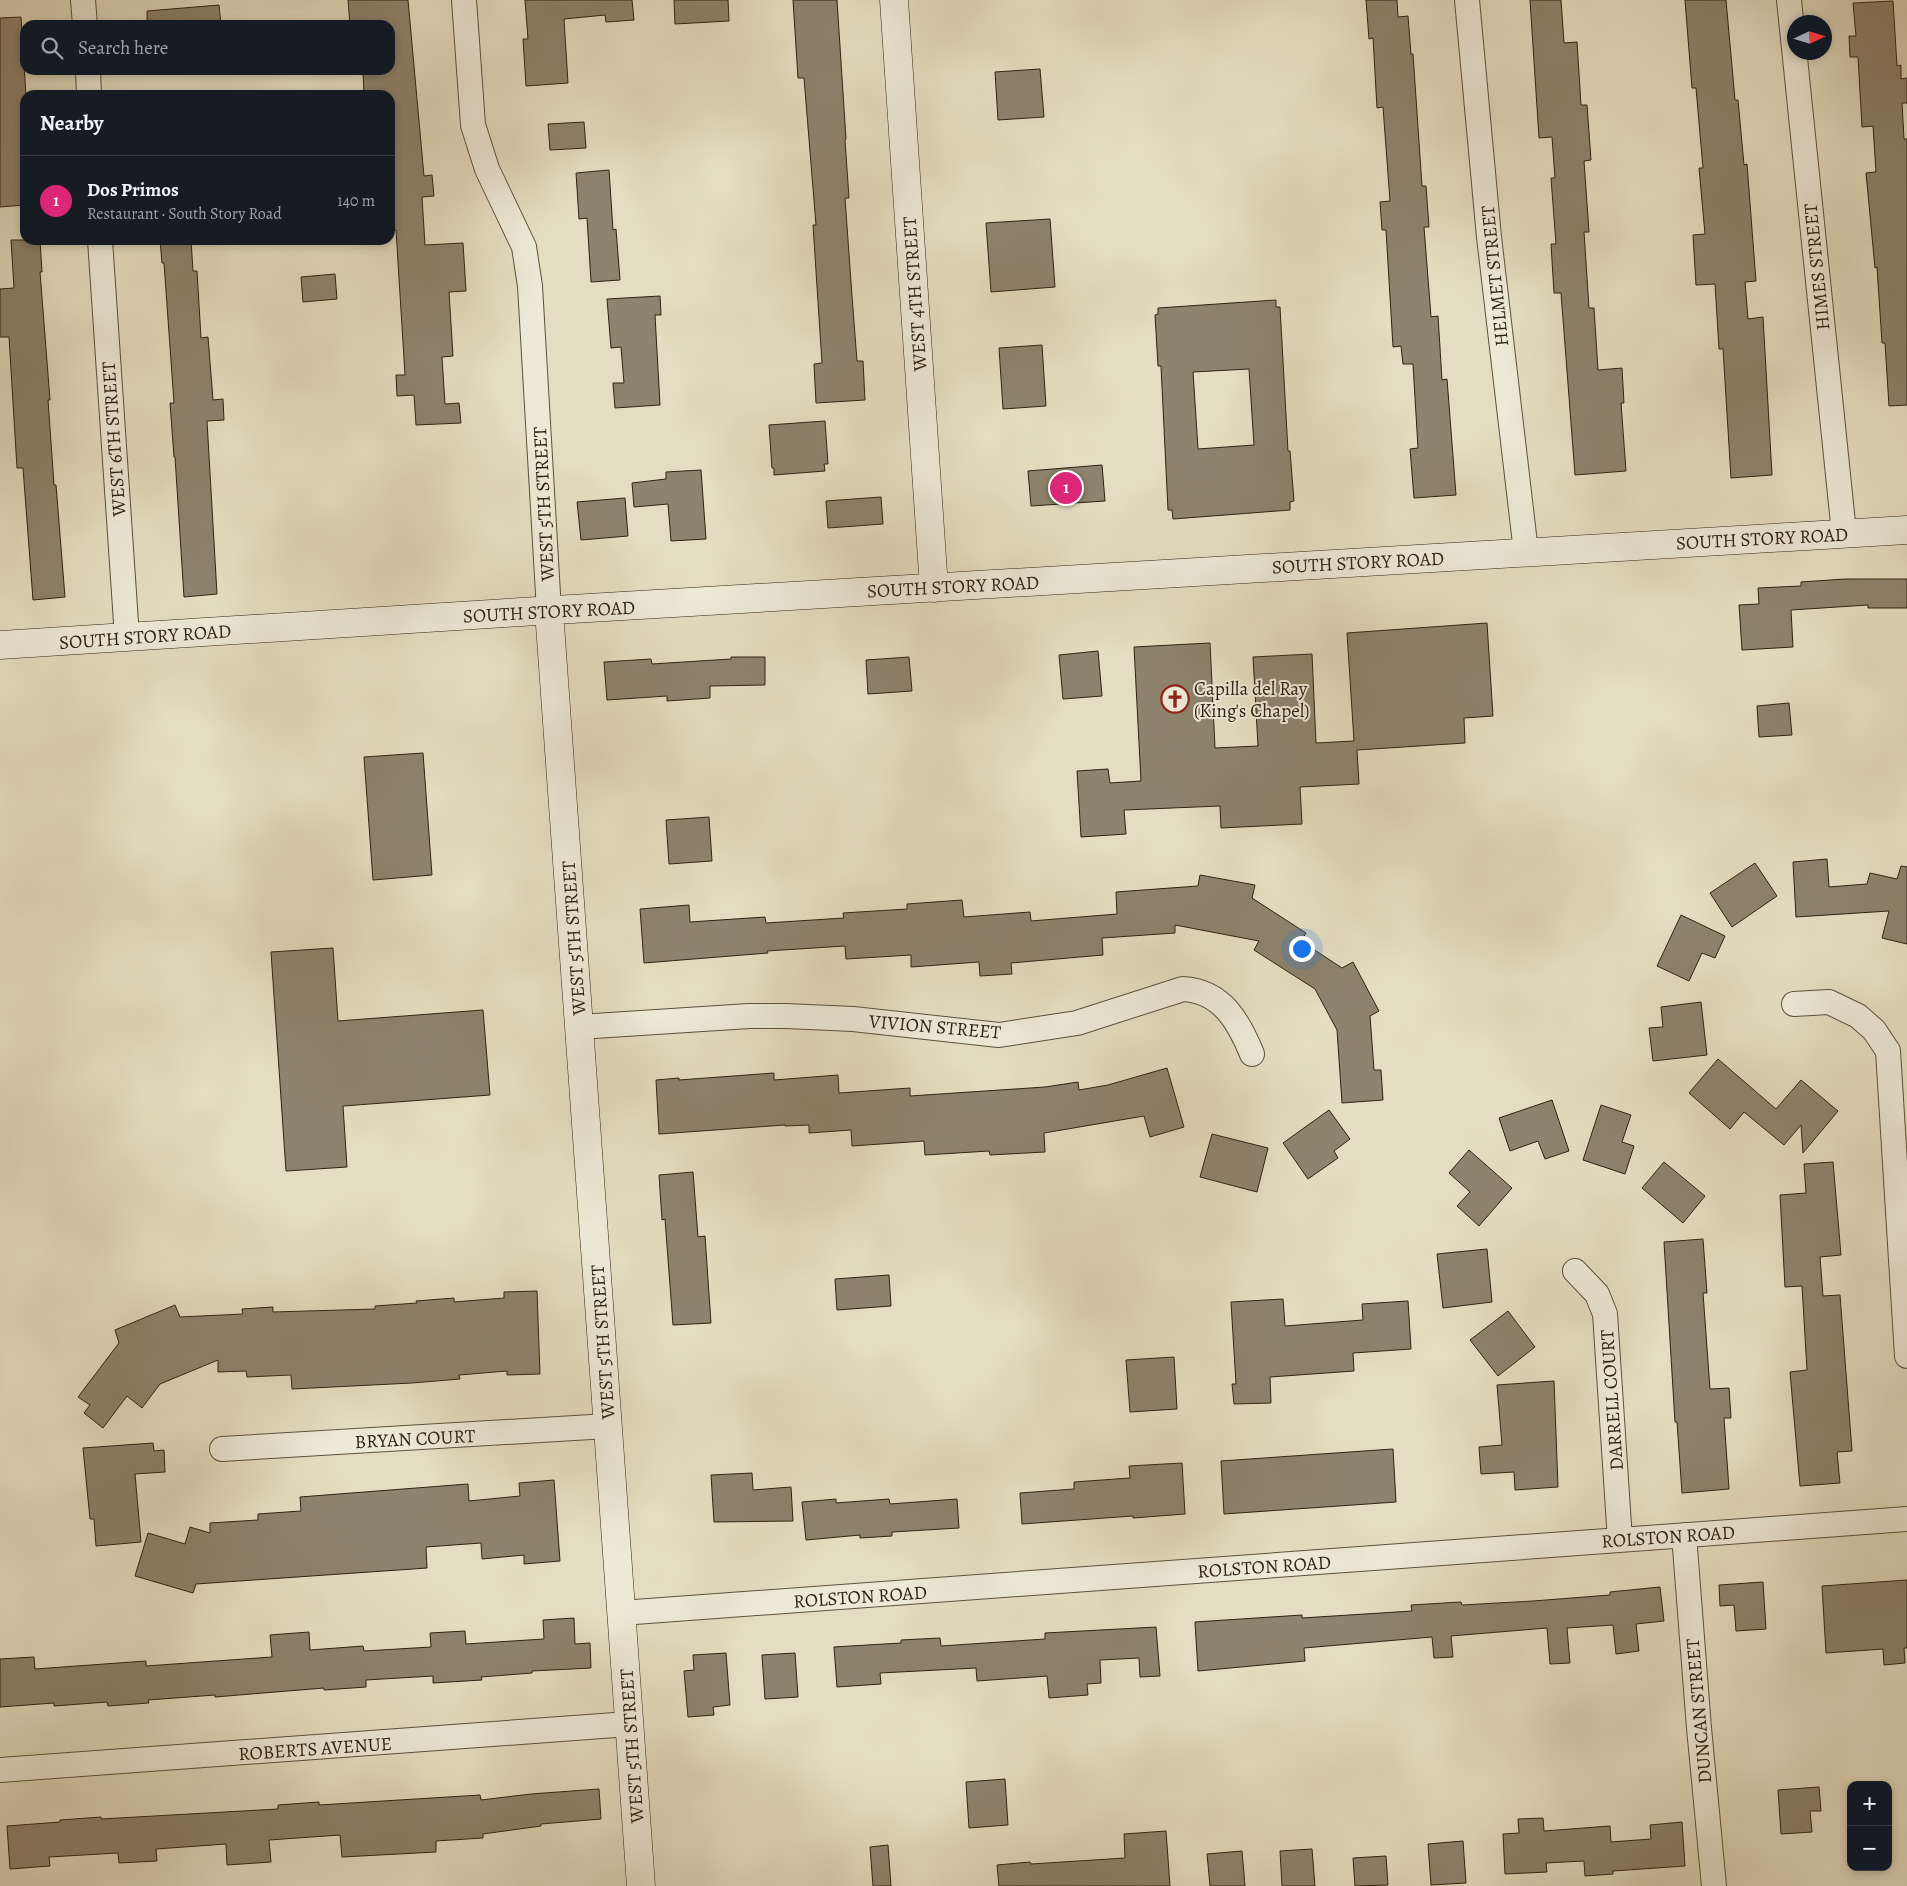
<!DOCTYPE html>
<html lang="en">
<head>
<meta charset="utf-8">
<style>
  body { margin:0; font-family:Alegreya,serif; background:#242831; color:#f1f3f6 }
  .controls { position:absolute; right:15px; bottom:15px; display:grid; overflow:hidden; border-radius:10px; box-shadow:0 2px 8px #0003 }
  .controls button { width:45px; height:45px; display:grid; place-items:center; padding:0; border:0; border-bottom:1px solid #363941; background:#171b24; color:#f1f3f6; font:25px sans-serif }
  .compass { position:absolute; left:1787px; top:15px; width:45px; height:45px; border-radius:50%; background:#171b24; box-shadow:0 2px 8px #0003; rotate:86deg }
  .you { position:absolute; left:1301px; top:948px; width:18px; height:18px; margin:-12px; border:4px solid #fff; border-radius:50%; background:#1a73e8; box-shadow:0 0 0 8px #1a73e833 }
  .badge { display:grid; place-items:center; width:32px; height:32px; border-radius:50%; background:#db2777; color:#fff; font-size:16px; font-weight:700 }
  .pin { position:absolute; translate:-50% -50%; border:2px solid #fff; box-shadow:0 1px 5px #0006 }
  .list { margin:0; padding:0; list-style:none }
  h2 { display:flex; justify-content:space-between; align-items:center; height:65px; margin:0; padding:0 20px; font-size:21px }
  h2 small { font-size:16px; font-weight:400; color:#9ea1a6 }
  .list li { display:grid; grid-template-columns:32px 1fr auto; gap:15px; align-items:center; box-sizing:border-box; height:90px; padding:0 20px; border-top:1px solid #363941 }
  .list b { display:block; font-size:19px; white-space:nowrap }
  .list p { margin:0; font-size:16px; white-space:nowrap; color:#9ea1a6 }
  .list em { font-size:16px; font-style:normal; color:#9ea1a6 }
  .icon { flex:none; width:28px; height:28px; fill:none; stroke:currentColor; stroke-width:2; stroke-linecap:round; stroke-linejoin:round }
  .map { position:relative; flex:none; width:1907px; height:1886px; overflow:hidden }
  .search { position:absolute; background:#171b24; box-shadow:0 2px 8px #0003; left:20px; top:20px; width:375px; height:55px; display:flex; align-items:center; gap:12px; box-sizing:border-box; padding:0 18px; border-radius:15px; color:#9ea1a6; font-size:19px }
  .panel { position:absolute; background:#171b24; box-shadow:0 2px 8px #0003; left:20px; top:90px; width:375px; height:155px; border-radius:15px }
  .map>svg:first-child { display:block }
  .building { fill:#8e836d; stroke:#2f2211; fill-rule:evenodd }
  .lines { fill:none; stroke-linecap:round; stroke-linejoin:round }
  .street-casing { stroke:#5c513d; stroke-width:26 }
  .secondary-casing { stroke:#2f2211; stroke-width:29 }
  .street { stroke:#eee9d7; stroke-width:24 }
  .secondary { stroke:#eee9d7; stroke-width:28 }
  .labels { text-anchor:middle; stroke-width:4; stroke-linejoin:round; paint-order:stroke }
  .street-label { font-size:19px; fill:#2f2211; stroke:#eee9d7 }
  .poi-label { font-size:19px; fill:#2f2211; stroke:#eee9d7; text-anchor:start }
</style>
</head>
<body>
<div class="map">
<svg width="1907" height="1886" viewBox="0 0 1907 1886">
  <rect width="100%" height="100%" fill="#e5ddc1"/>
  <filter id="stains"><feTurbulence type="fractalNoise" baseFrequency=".004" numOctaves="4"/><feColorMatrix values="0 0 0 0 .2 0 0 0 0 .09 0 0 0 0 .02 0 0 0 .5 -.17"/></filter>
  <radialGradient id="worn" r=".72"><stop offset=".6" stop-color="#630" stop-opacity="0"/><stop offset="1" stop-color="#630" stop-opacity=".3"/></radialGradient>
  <path class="building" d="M 348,0 L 408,0 L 424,176 L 432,175 L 434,196 L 422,197 L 425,245 L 463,243 L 466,291 L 449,292 L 453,356 L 442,357 L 445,404 L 459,403 L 461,423 L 416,425 L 414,395 L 397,396 L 396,375 L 405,375 L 396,230 L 390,231 L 390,95 L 364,95 L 363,70 L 390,70 L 390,25 L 350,25 Z
    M 525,0 L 632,0 L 634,20 L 606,22 L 605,15 L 564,19 L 568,83 L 526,86 L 523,39 L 528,39 Z
    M 674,0 L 728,0 L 729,21 L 675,24 Z
    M 793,0 L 837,0 L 846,139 L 845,140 L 849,198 L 845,198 L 852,296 L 857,361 L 863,361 L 865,400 L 816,403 L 814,364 L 822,363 L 813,225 L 816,225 L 804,78 L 798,78 Z
    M 1366,0 L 1397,0 L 1398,17 L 1408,16 L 1411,54 L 1413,54 L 1422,186 L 1426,186 L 1429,227 L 1424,227 L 1431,317 L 1438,316 L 1442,380 L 1447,379 L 1456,495 L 1414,498 L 1410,449 L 1418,448 L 1413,364 L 1403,364 L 1401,346 L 1393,347 L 1386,230 L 1382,230 L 1380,202 L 1390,201 L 1383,107 L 1377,108 L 1373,38 L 1369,39 Z
    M 1530,0 L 1561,0 L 1564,43 L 1577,42 L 1581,105 L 1587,105 L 1591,160 L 1584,161 L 1589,232 L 1584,232 L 1589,308 L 1594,308 L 1598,370 L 1622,368 L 1624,403 L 1621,403 L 1626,471 L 1575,475 L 1561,293 L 1554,293 L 1551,244 L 1556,244 L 1551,178 L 1555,178 L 1552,137 L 1539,138 Z
    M 1685,0 L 1726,0 L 1735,100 L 1738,100 L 1744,165 L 1747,164 L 1756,281 L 1745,282 L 1748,319 L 1763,317 L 1772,475 L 1731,478 L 1723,349 L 1719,349 L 1715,284 L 1696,285 L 1693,235 L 1705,234 L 1699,168 L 1703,168 L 1696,88 L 1692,88 Z
    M 1893,1 L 1897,66 L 1901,65 L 1901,79 L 1907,78 L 1907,103 L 1902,103 L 1904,139 L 1907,139 L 1907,405 L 1889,406 L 1885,343 L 1882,343 L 1877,267 L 1875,268 L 1866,173 L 1876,172 L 1873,126 L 1862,127 L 1858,57 L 1850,57 L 1849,36 L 1856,36 L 1853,3 Z
    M 219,5 L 221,25 L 147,25 L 147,11 Z
    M 21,17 L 26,95 L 25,205 L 0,207 L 0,18 Z
    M 1040,69 L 1044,117 L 998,120 L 995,72 Z
    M 584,122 L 586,148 L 550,150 L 548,124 Z
    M 609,170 L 613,230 L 616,229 L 620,280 L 591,282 L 587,218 L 579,219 L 576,173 Z
    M 1050,219 L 1055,287 L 991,292 L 986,223 Z
    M 11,240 L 40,240 L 42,272 L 40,272 L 50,400 L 48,400 L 54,485 L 56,485 L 65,597 L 33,600 L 23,468 L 17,468 L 9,337 L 0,337 L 0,289 L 14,288 Z
    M 160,240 L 191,240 L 193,271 L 197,271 L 201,338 L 208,337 L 213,400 L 223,399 L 224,420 L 207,421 L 217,594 L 184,597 L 175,457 L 174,457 L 170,403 L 174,403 L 164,263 L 162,263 Z
    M 335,274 L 337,299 L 303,302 L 301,277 Z
    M 660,296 L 661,315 L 655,315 L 660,405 L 615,408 L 613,383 L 624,383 L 621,347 L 611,348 L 607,299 Z
    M 1276,300 L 1276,307 L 1280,307 L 1288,451 L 1290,451 L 1294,501 L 1290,502 L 1290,510 L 1173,519 L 1172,510 L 1168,510 L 1161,366 L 1158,366 L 1155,315 L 1158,314 L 1158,308 ZM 1249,369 L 1254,445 L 1198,449 L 1193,372 Z
    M 1042,345 L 1046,406 L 1003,409 L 999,348 Z
    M 825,421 L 828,464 L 824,464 L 825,471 L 774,475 L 774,468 L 772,468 L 769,425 Z
    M 1102,465 L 1105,501 L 1031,506 L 1028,471 Z
    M 701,470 L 706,539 L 671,541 L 668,504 L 634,507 L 632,483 L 666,479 L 666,472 Z
    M 881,497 L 883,524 L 828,528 L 826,501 Z
    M 625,498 L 628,536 L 581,540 L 577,502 Z
    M 1845,579 L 1907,579 L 1907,608 L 1868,608 L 1868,605 L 1791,610 L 1793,647 L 1742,650 L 1739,605 L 1759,604 L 1758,588 L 1801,586 L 1801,582 Z
    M 1487,623 L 1493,716 L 1464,718 L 1465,743 L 1357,750 L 1359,784 L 1300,787 L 1302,824 L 1221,828 L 1220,806 L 1124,810 L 1126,834 L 1081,837 L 1077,771 L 1108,769 L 1110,783 L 1141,781 L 1134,647 L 1210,643 L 1215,748 L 1258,746 L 1253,657 L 1312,654 L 1316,743 L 1354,741 L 1347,633 Z
    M 1098,651 L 1102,696 L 1063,699 L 1059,655 Z
    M 731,657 L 765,657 L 765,685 L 710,686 L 710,698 L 667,701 L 667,696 L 607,700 L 604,662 L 651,659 L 652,664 L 731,659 Z
    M 909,657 L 912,691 L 868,694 L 866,660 Z
    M 1789,703 L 1792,735 L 1759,737 L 1757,706 Z
    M 423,753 L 432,875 L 373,880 L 364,757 Z
    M 709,817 L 712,861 L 669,864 L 666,820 Z
    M 1827,859 L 1829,887 L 1867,884 L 1870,873 L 1897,879 L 1901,866 L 1907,867 L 1907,944 L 1882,938 L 1889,911 L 1796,917 L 1793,862 Z
    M 1755,863 L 1777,896 L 1732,927 L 1710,893 Z
    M 1200,875 L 1255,885 L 1252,898 L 1306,933 L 1301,941 L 1342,968 L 1353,962 L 1379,1011 L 1370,1016 L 1374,1070 L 1381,1070 L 1383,1100 L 1342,1103 L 1337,1030 L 1315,989 L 1254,950 L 1259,941 L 1175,925 L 1175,933 L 1102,938 L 1103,955 L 1011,963 L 1012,974 L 980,976 L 979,962 L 911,967 L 911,955 L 846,959 L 845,946 L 767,951 L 768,953 L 644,963 L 640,909 L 689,905 L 690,922 L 765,917 L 766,923 L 844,918 L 843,913 L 907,909 L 907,904 L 962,900 L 964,917 L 1030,912 L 1031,921 L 1117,914 L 1116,892 L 1198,886 Z
    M 1681,915 L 1725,936 L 1715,958 L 1702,953 L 1689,981 L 1657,966 Z
    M 333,948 L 338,1021 L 483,1010 L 490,1095 L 343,1106 L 347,1167 L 286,1171 L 271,952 Z
    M 1701,1002 L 1707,1055 L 1653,1061 L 1649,1028 L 1663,1027 L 1661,1007 Z
    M 1718,1059 L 1776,1109 L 1801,1080 L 1838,1111 L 1803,1153 L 1801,1125 L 1784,1145 L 1744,1112 L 1730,1129 L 1689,1093 Z
    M 1167,1068 L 1184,1127 L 1150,1137 L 1144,1116 L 1044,1133 L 1045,1152 L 990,1155 L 989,1151 L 925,1155 L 924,1141 L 852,1146 L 851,1130 L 809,1133 L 809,1125 L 785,1126 L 785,1125 L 659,1134 L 656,1080 L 679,1078 L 679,1080 L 774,1073 L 774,1080 L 838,1075 L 839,1093 L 910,1088 L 910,1096 L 1045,1087 L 1078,1082 L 1079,1090 L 1108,1085 Z
    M 1552,1100 L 1569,1151 L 1545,1159 L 1538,1141 L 1510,1151 L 1499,1118 Z
    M 1601,1105 L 1631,1115 L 1622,1142 L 1634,1146 L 1625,1174 L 1583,1160 Z
    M 1329,1110 L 1350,1139 L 1334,1151 L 1338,1158 L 1308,1179 L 1283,1143 Z
    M 1212,1134 L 1268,1148 L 1257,1192 L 1200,1177 Z
    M 1469,1150 L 1512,1188 L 1479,1226 L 1457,1206 L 1470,1192 L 1449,1173 Z
    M 1664,1162 L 1705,1196 L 1683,1223 L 1642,1188 Z
    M 1833,1162 L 1841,1255 L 1820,1257 L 1823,1296 L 1840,1295 L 1852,1451 L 1837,1452 L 1840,1483 L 1800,1486 L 1790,1372 L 1807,1370 L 1802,1286 L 1785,1287 L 1780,1195 L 1806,1193 L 1804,1164 Z
    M 693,1172 L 698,1237 L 705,1236 L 711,1323 L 673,1325 L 665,1219 L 662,1220 L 659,1175 Z
    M 1703,1239 L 1707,1293 L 1703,1293 L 1710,1389 L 1729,1388 L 1731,1418 L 1724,1418 L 1729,1489 L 1682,1493 L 1677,1422 L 1675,1422 L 1664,1242 Z
    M 1487,1249 L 1492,1302 L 1443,1308 L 1437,1254 Z
    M 889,1275 L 891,1306 L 837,1310 L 835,1279 Z
    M 537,1291 L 540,1374 L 507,1375 L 507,1371 L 459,1375 L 460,1379 L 412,1383 L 292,1389 L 291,1375 L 247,1377 L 246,1371 L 218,1372 L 218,1360 L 160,1384 L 142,1408 L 127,1396 L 103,1428 L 84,1413 L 90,1405 L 78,1397 L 119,1343 L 115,1330 L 175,1305 L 180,1317 L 243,1314 L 242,1309 L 273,1307 L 273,1312 L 375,1309 L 375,1306 L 417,1303 L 416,1301 L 454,1298 L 454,1302 L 504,1298 L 504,1292 Z
    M 1283,1299 L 1285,1326 L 1363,1320 L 1362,1304 L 1408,1301 L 1411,1349 L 1353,1353 L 1354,1371 L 1270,1377 L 1271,1403 L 1234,1404 L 1232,1384 L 1236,1384 L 1231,1302 Z
    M 1508,1311 L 1535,1347 L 1498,1376 L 1470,1340 Z
    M 1174,1357 L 1177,1409 L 1130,1412 L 1126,1360 Z
    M 1554,1381 L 1558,1487 L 1515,1490 L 1514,1472 L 1481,1474 L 1479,1447 L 1502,1445 L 1497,1385 Z
    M 153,1443 L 154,1451 L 164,1450 L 165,1472 L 135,1474 L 141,1542 L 96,1546 L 94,1519 L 90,1519 L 83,1448 Z
    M 1393,1449 L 1396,1502 L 1224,1514 L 1221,1461 Z
    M 1182,1463 L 1185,1514 L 1133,1518 L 1133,1516 L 1022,1524 L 1020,1493 L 1074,1489 L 1074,1482 L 1130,1478 L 1129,1466 Z
    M 752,1473 L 753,1490 L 791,1487 L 793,1521 L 714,1522 L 711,1475 Z
    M 554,1480 L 560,1561 L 524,1564 L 524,1555 L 482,1559 L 481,1543 L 426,1547 L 427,1568 L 196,1584 L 193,1593 L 135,1576 L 148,1533 L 185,1544 L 190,1527 L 210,1533 L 210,1523 L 258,1520 L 258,1514 L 301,1511 L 300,1497 L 468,1484 L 469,1501 L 520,1496 L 519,1483 Z
    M 836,1499 L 836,1503 L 889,1499 L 890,1504 L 957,1499 L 959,1528 L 892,1532 L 892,1536 L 860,1538 L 860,1535 L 806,1540 L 802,1502 Z
    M 1907,1580 L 1907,1648 L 1904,1648 L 1905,1663 L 1884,1665 L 1883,1649 L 1826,1653 L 1822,1586 Z
    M 1763,1582 L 1766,1629 L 1736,1631 L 1734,1605 L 1720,1606 L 1719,1585 Z
    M 1660,1587 L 1664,1621 L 1636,1624 L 1639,1651 L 1616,1654 L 1613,1625 L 1567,1628 L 1570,1663 L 1550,1664 L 1547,1628 L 1451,1636 L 1453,1657 L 1434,1658 L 1432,1637 L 1304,1648 L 1305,1661 L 1198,1671 L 1195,1622 L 1302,1615 L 1302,1618 L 1412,1611 L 1411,1605 L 1461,1602 L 1462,1605 L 1533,1601 L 1610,1595 L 1610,1592 Z
    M 574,1618 L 575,1644 L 590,1643 L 591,1668 L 532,1671 L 532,1673 L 481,1677 L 482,1680 L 433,1683 L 433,1676 L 366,1680 L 366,1687 L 324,1690 L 324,1688 L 215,1697 L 215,1695 L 148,1700 L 149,1703 L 108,1706 L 107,1702 L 54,1706 L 54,1703 L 0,1707 L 0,1659 L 34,1657 L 35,1669 L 146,1661 L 146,1666 L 272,1657 L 270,1635 L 309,1632 L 310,1650 L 363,1646 L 364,1651 L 431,1647 L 430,1633 L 465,1631 L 466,1644 L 544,1639 L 543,1620 Z
    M 1156,1627 L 1160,1676 L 1140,1677 L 1139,1658 L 1100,1660 L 1101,1683 L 1087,1684 L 1088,1695 L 1049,1698 L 1047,1676 L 977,1681 L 976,1668 L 880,1673 L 881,1684 L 837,1687 L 834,1647 L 901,1643 L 901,1640 L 940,1638 L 941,1646 L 1045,1639 L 1045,1633 Z
    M 726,1653 L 730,1705 L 713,1707 L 714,1715 L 688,1717 L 684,1671 L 694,1670 L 693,1655 Z
    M 795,1653 L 798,1697 L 765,1699 L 762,1655 Z
    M 1005,1779 L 1008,1825 L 969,1828 L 966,1782 Z
    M 1819,1787 L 1821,1811 L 1810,1811 L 1812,1832 L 1781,1834 L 1778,1790 Z
    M 599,1789 L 601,1819 L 541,1824 L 541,1826 L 483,1834 L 483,1838 L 436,1841 L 436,1852 L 342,1857 L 340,1835 L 269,1840 L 271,1862 L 227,1865 L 226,1844 L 156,1849 L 157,1861 L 119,1863 L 118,1853 L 49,1857 L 50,1866 L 10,1869 L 7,1826 L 60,1822 L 60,1820 L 101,1817 L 101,1819 L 278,1809 L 278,1805 L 319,1802 L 319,1805 L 480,1795 L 481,1800 L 531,1794 Z
    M 1543,1818 L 1544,1831 L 1610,1826 L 1611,1842 L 1651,1839 L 1650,1825 L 1682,1822 L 1685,1866 L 1613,1871 L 1613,1874 L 1585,1876 L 1584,1861 L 1546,1863 L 1547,1872 L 1505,1874 L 1503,1834 L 1519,1833 L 1518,1819 Z
    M 1166,1831 L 1170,1886 L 999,1886 L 997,1865 L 1030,1862 L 1031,1864 L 1125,1858 L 1124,1834 Z
    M 1463,1841 L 1466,1883 L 1431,1885 L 1428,1844 Z
    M 888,1845 L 891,1886 L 873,1886 L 870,1847 Z
    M 1312,1849 L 1315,1886 L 1282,1886 L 1280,1851 Z
    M 1242,1851 L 1245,1886 L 1210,1886 L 1207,1854 Z
    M 1386,1856 L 1388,1885 L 1355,1886 L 1353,1858 Z"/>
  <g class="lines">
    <g class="street-casing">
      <path id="street" d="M 83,0 L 85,25
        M 464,0 L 473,125 L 487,169 L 524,247 L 530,286 L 549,611
        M 1467,0 L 1489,237 L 1526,552
        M 1789,0 L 1844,533
        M 88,70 L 89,95
        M 100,240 L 127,637
        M 1794,1004 L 1829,1002 L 1858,1016 L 1874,1030 L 1888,1051 L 1907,1356
        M 579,1027 L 749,1016 L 786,1016 L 853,1019 L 999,1035 L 1077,1023 L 1183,989 C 1222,991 1239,1022 1252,1054
        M 1575,1271 L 1597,1294 L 1605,1314 L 1620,1540
        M 222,1449 L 608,1426
        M 1684,1535 L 1699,1728 L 1714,1886
        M 621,1613 L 1907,1519
        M 0,1770 L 629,1724"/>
    </g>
    <g class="secondary-casing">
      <path id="secondary" d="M 894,0 L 934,588
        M 549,611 L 641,1886
        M 0,645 L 521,612 L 1907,530"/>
    </g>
    <use href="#street" class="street"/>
    <use href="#secondary" class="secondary"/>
  </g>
  <defs>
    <g id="church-ring" transform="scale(1.4375)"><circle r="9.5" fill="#eee9d7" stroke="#8f2418" stroke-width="1.5"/><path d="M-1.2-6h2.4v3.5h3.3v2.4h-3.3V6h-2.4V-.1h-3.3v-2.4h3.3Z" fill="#8f2418"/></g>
  </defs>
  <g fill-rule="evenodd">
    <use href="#church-ring" x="1175" y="699"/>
  </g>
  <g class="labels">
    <g class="street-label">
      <text transform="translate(1816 267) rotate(-96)" y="7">HIMES STREET</text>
      <text transform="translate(1494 276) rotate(-96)" y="7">HELMET STREET</text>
      <text transform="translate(914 294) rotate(-94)" y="7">WEST 4TH STREET</text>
      <text transform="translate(113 439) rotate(-94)" y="7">WEST 6TH STREET</text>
      <text transform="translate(543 504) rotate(-93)" y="7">WEST 5TH STREET</text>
      <text transform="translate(1762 538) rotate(-3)" y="7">SOUTH STORY ROAD</text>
      <text transform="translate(1358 562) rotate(-3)" y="7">SOUTH STORY ROAD</text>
      <text transform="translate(953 586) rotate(-3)" y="7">SOUTH STORY ROAD</text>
      <text transform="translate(549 611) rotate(-3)" y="7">SOUTH STORY ROAD</text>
      <text transform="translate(145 636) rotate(-4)" y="7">SOUTH STORY ROAD</text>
      <text transform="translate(573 938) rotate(-94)" y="7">WEST 5TH STREET</text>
      <text transform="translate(935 1026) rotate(5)" y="7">VIVION STREET</text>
      <text transform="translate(602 1342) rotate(-94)" y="7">WEST 5TH STREET</text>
      <text transform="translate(1611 1400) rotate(-94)" y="7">DARRELL COURT</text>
      <text transform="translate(415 1438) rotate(-3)" y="7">BRYAN COURT</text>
      <text transform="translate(1668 1536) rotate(-4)" y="7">ROLSTON ROAD</text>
      <text transform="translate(1264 1566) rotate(-4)" y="7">ROLSTON ROAD</text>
      <text transform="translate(860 1596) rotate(-4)" y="7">ROLSTON ROAD</text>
      <text transform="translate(1698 1711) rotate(-95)" y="7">DUNCAN STREET</text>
      <text transform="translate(631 1746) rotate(-94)" y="7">WEST 5TH STREET</text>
      <text transform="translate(315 1748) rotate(-4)" y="7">ROBERTS AVENUE</text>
    </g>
    <g class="poi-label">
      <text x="1194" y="695">Capilla del Ray<tspan x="1194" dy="22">(King's Chapel)</tspan></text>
    </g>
  </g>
  <rect width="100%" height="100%" filter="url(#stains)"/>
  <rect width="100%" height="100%" fill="url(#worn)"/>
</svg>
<div class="controls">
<button>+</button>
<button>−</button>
</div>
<svg class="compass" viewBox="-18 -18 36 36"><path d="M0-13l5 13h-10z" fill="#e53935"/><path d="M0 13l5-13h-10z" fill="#9ea1a6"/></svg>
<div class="you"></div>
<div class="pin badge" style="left:1066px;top:488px">1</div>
<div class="search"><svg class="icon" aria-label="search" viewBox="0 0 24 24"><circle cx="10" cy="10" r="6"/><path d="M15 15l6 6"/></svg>Search here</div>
<section class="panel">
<h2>Nearby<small></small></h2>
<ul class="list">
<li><span class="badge">1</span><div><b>Dos Primos</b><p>Restaurant · South Story Road</p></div><em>140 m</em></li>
</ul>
</section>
</div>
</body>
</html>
